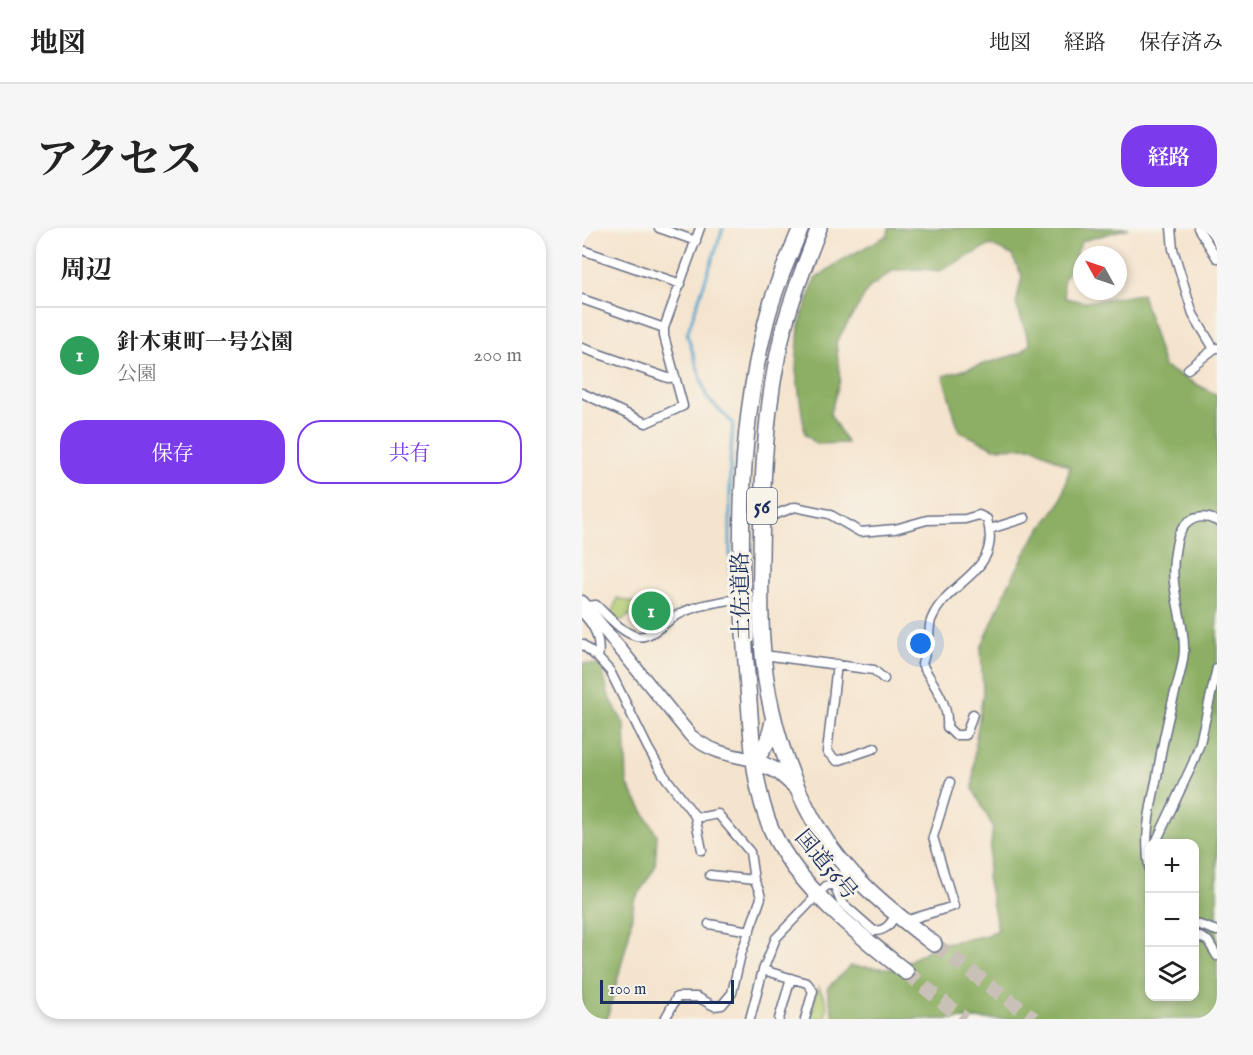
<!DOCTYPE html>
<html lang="ja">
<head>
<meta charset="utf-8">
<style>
  body { margin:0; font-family:"IM FELL English","Noto Serif JP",serif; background:#f6f6f6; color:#222 }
  .controls { position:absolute; right:18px; bottom:18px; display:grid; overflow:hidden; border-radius:12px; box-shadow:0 3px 9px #0003 }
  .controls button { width:54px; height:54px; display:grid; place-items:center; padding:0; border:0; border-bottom:2px solid #e0e0e0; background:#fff; color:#222; font:30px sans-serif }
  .compass { position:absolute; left:491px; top:18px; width:54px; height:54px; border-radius:50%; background:#fff; box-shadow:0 3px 9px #0003; rotate:310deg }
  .scale { position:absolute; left:18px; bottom:15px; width:134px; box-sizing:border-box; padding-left:6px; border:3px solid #1b2f5e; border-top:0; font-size:16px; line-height:21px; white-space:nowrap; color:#1b2f5e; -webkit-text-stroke:4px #f7f3e8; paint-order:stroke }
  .you { position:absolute; left:339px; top:416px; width:21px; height:21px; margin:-15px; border:4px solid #fff; border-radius:50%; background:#1a73e8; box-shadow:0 0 0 9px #1a73e833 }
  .badge { display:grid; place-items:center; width:39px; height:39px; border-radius:50%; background:#7c3aed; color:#fff; font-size:20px; font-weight:700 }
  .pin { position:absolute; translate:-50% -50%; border:3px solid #fff; box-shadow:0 2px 6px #0006 }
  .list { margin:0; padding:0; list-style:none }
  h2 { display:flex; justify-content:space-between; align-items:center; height:78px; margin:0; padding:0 24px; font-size:26px }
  h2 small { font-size:20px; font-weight:400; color:#767676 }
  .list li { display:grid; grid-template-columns:39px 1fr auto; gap:18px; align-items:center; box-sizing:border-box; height:96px; padding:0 24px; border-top:2px solid #e0e0e0 }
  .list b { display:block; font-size:22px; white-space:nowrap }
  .list p { margin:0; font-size:20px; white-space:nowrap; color:#767676 }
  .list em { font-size:20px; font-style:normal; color:#767676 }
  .actions { display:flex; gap:12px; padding:18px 24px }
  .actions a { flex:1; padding:14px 0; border:2px solid #7c3aed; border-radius:24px; text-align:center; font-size:21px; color:#7c3aed }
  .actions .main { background:#7c3aed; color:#fff }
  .icon { flex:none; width:33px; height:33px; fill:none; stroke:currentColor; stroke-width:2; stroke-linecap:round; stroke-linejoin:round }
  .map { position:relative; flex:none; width:635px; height:791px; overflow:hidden; border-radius:24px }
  header { display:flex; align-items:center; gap:36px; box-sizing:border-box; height:84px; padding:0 30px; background:#fff; border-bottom:2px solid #e0e0e0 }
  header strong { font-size:28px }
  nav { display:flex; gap:33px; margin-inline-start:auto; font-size:21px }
  .intro { display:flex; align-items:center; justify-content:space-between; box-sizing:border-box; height:144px; padding:0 36px }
  h1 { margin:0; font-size:42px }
  .button { padding:15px 27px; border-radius:24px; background:#7c3aed; color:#fff; font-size:21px; font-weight:700 }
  main { display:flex; gap:36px; padding:0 36px }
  aside { flex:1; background:#fff; border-radius:24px; box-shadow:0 3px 9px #0003 }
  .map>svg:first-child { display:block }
  .green { fill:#b0cb71; stroke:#667d68; stroke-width:1.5 }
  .forest { fill:#8caf63; stroke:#546f60; stroke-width:1.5; fill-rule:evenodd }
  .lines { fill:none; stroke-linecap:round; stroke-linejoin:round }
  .stream { stroke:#56a4cf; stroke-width:3 }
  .highway-tunnel { stroke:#c9c0b7; stroke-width:15; stroke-dasharray:15 8; stroke-linecap:butt }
  .street-casing { stroke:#676e85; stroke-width:11 }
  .secondary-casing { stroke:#676e85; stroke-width:15 }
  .highway-casing { stroke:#676e85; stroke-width:18 }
  .street { stroke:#fff; stroke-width:8 }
  .secondary { stroke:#fff; stroke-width:12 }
  .highway { stroke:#fff; stroke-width:15 }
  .labels { text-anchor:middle; stroke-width:6; stroke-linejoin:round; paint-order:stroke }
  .shield { fill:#f7f3e8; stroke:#5d6a87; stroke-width:1.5 }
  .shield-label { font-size:21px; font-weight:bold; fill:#1b2f5e }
  .street-label { font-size:22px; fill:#1b2f5e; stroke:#f7f3e8 }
</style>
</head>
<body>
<header>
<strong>地図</strong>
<nav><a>地図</a><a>経路</a><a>保存済み</a></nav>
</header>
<div class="intro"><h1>アクセス</h1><a class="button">経路</a></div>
<main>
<aside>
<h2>周辺<small></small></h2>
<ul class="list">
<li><span class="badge" style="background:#2e9e5b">1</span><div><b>針木東町一号公園</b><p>公園</p></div><em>200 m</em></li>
</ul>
<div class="actions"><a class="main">保存</a><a>共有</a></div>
</aside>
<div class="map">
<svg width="635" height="791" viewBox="0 0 635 791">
  <rect width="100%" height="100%" fill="#f7f3e8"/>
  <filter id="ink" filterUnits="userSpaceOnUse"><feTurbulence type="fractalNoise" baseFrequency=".0167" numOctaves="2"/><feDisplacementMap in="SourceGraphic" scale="12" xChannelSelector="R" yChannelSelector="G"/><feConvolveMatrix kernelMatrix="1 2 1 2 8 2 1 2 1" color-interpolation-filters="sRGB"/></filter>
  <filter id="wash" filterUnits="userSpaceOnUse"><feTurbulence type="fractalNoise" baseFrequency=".008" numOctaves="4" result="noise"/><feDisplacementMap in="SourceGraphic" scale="24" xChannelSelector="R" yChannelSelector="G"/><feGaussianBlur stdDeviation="1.35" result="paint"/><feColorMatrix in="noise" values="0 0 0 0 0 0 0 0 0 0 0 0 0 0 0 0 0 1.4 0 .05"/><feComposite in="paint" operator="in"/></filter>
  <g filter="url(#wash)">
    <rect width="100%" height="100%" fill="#f5e4cd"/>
    <path class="green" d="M 35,370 L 85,384 L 76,397 L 55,383 L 38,393 L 30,387 Z
      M 236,759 C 244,770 247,778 243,791 L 228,791 Z"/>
    <path class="forest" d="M 307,0 L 547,0 L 500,13 L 481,54 L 483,70 L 503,74 L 560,66 L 582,139 L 635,167 L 635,791 L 252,791 L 245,761 L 268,738 L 314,741 L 356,716 L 402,708 L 416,702 L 405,649 L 411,599 L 391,561 L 393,517 L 401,465 L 399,420 L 425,360 L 448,316 L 479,273 L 488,239 L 452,219 L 412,220 L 377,203 L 361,148 L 439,125 L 448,116 L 434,76 L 440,48 L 430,27 L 408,17 L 358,43 L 340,41 L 312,42 L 287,60 L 254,114 L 258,152 L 248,186 L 265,215 L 235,216 L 223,206 L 214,143 L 217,98 L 233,51 L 257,34 L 306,7 ZM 568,616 L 612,616 L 612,768 L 568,768 Z
      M 0,435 L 20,438 L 26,466 L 43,498 L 45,556 L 75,607 L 73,639 L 52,673 L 47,707 L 25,791 L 0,791 Z"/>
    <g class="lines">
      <path class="stream" d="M 141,0 L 105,106 L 125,170 L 151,195 L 148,238 L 148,357"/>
    </g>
  </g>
  <g filter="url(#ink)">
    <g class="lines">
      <path class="highway-tunnel" d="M 352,716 L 452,791
        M 324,744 L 382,791"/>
      <g class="street-casing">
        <path id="street" d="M 77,0 L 114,13
          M 589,0 L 591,21 L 611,86 L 632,121 L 635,120
          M 616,0 L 635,30
          M 0,22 L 99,56
          M 0,71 L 82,100
          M 0,120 L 86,150 L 92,149
          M 606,141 L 632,121
          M 0,165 L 64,195 L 101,178 L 82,108 L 82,100 L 118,0
          M 179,292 L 213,279 L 247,286 L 278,304 L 313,301 L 345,292 L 383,291 L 397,287 L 405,291 C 421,344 367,351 350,390 C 347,395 348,403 347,408 C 345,418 343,427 340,436 C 351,457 367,474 365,499 L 373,507 L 384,507 L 391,486
          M 408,301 L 443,290
          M 3,378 L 14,377 C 25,387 39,404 54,408 C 67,412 83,394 94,388 C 114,376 138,374 161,370
          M 0,385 C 13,398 19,411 16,430 L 28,443 L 66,520 L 81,546 L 113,588 L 121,589 L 136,586 L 168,624 L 172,652 L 177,662 L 179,670 L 159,726 L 150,765 L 140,777 L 132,778 L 115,769 L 95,769 L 83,791
          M 0,416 L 16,430
          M 182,427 L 292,442 L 302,451
          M 255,436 L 245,524 L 255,533 L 293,520
          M 113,588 L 120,622
          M 573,616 L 611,535 L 618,515 L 635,440
          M 568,644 C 561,611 568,581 575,549 C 579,523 584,498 591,472 C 595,456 601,440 602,423 C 603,390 586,360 593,324 C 594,318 595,311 597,306 C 605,290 619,285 635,293
          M 128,647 L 172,652
          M 323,693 L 372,678 L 351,609 L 368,554
          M 612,695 L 635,703
          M 127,696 L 168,703
          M 612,706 L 626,713 L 635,728
          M 181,742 L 225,755 L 231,763 L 223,791
          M 168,791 L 181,742 L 194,710 L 244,658 L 252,656 L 259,674 L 292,703 C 304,703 308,696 314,687
          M 197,791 L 209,750"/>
      </g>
      <g class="secondary-casing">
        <path id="secondary" d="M 0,374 L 109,508 C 129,524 147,527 172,532"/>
      </g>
      <g class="highway-casing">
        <path id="highway" d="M 219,0 C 206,30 192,62 184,94 C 154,211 156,340 166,460 C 170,508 170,558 190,603 C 216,659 276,706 324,744
          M 237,0 C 224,34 210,68 201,103 C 183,177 180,253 179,329 C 178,380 178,434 190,483 C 199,523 214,562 234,597 C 262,646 308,682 352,716
          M 172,532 L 197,544 L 214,559
          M 172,532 C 184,520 188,509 191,493"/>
      </g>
      <use href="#street" class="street"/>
      <use href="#secondary" class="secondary"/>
      <use href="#highway" class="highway"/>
    </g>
  </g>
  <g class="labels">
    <rect class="shield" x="165" y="260" width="30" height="36" rx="4.5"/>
    <g class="shield-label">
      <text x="180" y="285">56</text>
    </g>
    <g class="street-label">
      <text transform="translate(158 368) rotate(-91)" y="8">土佐道路</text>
      <text transform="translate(245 636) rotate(50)" y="8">国道56号</text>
    </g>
  </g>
</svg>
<div class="controls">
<button>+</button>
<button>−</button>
<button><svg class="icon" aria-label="layers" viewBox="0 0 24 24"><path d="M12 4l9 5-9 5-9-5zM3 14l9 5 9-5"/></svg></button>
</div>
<svg class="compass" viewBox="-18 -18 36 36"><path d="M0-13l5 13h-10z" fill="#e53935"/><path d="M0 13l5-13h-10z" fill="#767676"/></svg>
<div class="scale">100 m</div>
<div class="you"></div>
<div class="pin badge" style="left:69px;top:383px;background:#2e9e5b">1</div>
</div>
</main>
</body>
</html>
